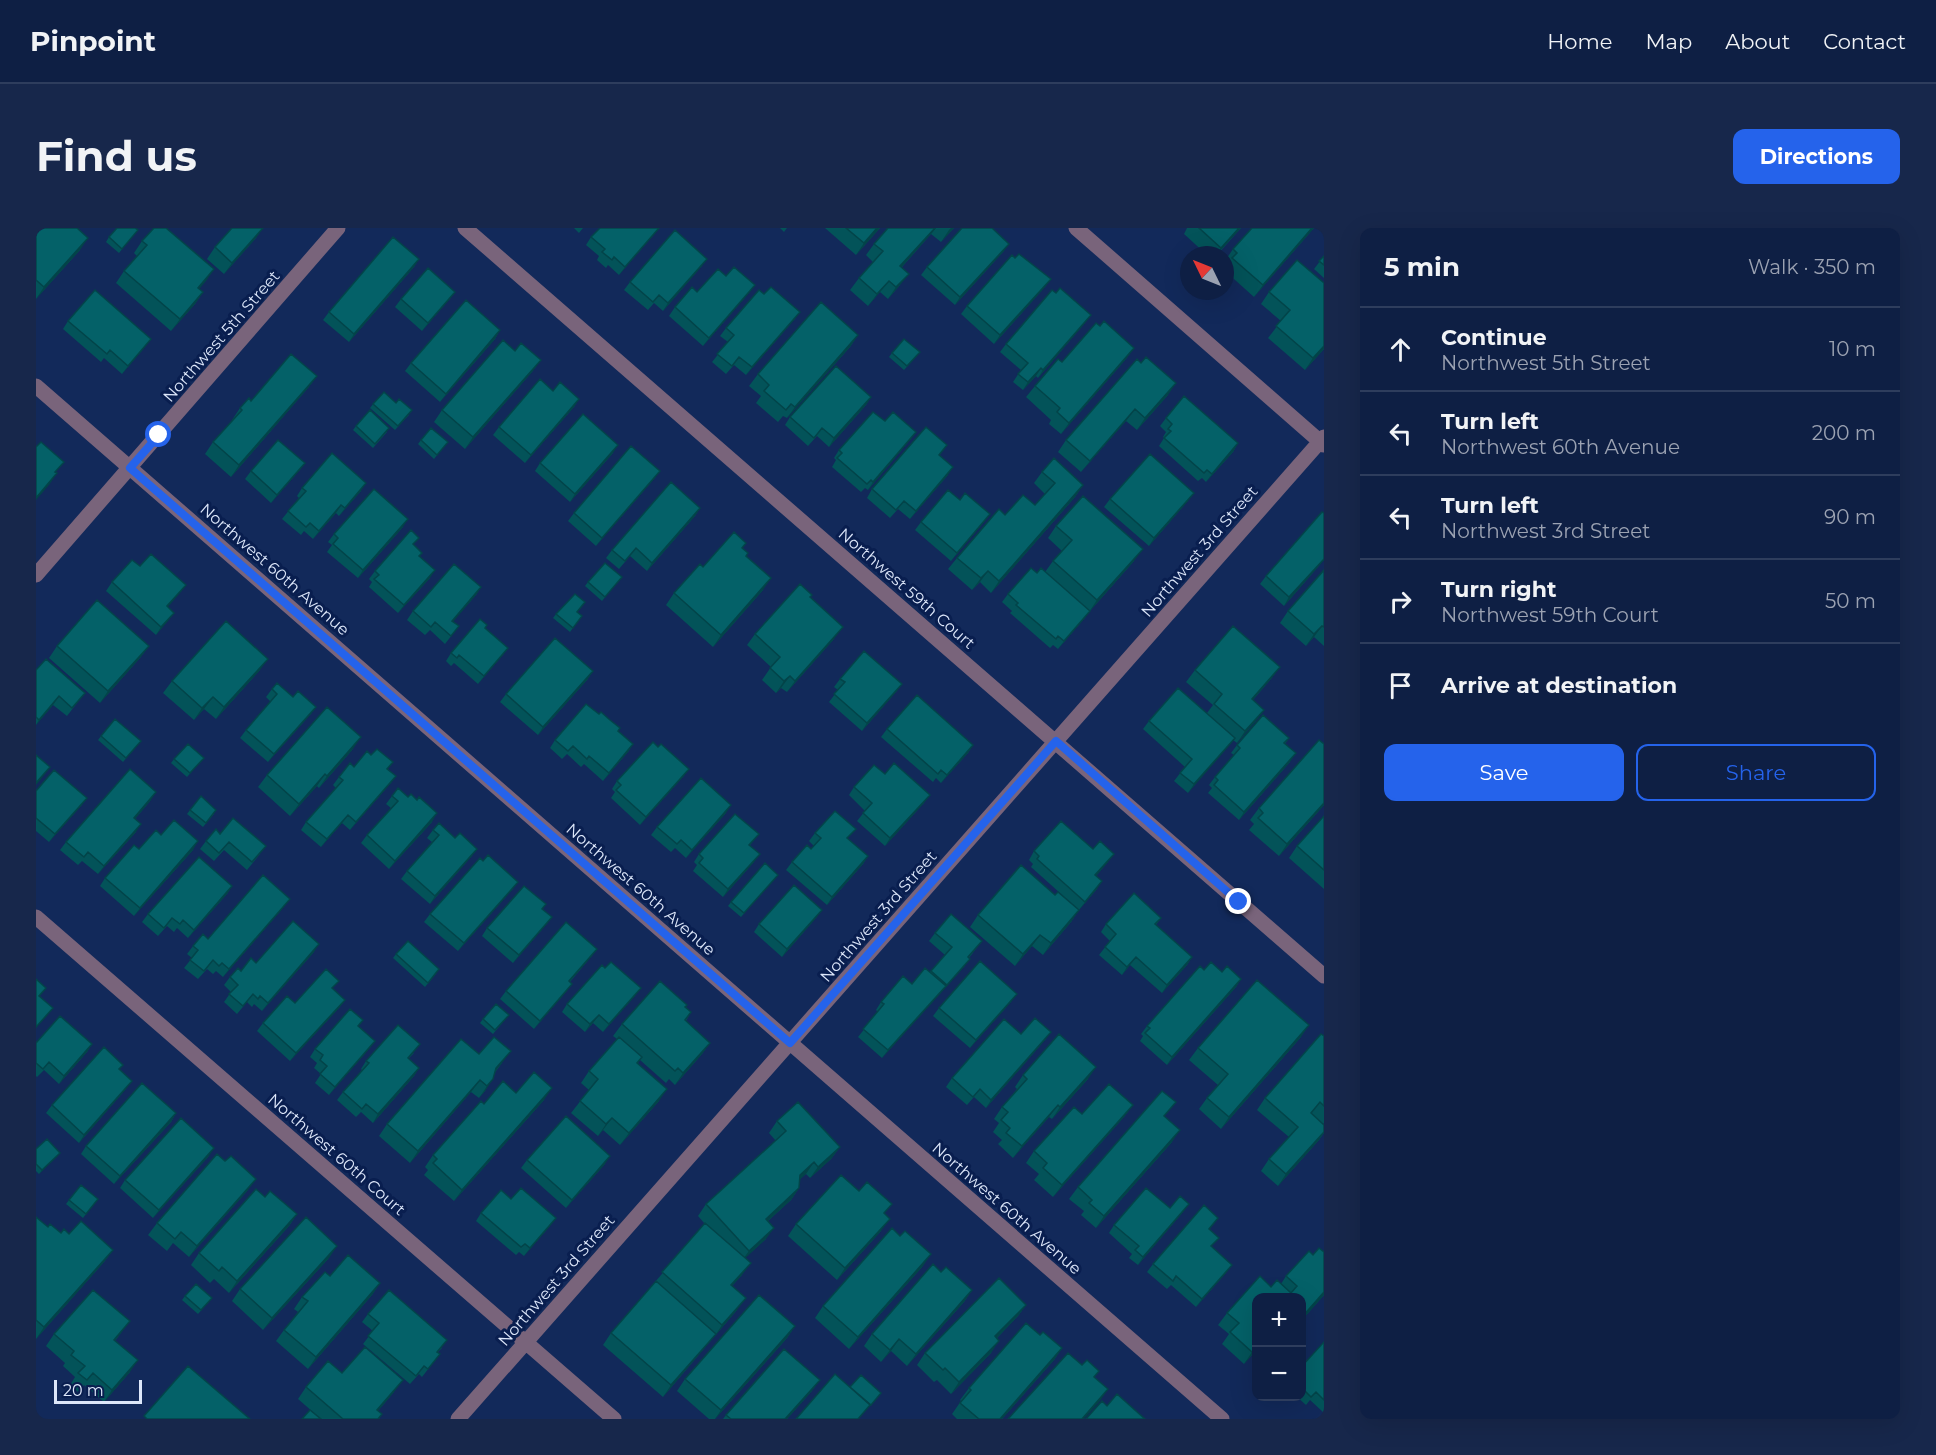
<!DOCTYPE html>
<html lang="en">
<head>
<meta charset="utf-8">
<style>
  body { margin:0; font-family:Montserrat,sans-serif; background:#17274b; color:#f1f3f6 }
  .controls { position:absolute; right:18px; bottom:18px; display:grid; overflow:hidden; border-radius:12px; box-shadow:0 6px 24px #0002 }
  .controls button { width:54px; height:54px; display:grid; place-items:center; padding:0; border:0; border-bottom:2px solid #2e3d5d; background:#0e1f44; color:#f1f3f6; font:30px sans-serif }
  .compass { position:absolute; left:1144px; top:18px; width:54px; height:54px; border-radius:50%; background:#0e1f44; box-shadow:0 6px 24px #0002; rotate:313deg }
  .scale { position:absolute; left:18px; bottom:15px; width:88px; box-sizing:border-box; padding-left:6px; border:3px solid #dde7fa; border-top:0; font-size:16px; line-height:21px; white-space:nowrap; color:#dde7fa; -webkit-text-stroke:4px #091e4f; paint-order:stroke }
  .stop { position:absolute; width:18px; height:18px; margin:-14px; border:4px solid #2563eb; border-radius:50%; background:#fff }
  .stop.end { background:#2563eb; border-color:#fff; box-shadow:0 2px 6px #0008 }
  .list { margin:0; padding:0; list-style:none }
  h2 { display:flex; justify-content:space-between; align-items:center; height:78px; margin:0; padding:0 24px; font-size:26px }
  h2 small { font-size:20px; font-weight:400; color:#9ba2b2 }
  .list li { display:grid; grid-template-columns:39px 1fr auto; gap:18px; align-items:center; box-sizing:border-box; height:84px; padding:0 24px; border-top:2px solid #2e3d5d }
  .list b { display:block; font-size:22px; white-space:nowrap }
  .list p { margin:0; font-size:20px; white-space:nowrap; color:#9ba2b2 }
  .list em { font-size:20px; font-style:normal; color:#9ba2b2 }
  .actions { display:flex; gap:12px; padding:18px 24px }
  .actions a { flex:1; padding:14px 0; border:2px solid #2563eb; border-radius:12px; text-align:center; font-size:21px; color:#2563eb }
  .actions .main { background:#2563eb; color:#fff }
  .icon { flex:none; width:33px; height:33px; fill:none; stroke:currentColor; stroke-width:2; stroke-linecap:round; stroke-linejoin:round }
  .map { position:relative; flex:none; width:1288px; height:1191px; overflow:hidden; border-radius:12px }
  header { display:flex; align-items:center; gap:36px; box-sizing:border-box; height:84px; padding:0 30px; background:#0e1f44; border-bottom:2px solid #2e3d5d }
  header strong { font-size:28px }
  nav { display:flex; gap:33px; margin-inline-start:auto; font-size:21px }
  .intro { display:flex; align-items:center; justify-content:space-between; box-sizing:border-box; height:144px; padding:0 36px }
  h1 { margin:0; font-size:42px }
  .button { padding:15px 27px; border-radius:12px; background:#2563eb; color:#fff; font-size:21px; font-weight:700 }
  main { display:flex; gap:36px; padding:0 36px }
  aside { flex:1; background:#0e1f44; border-radius:12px; box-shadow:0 6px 24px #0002 }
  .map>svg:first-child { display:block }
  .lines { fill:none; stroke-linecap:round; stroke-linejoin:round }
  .street { stroke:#79647b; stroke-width:15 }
  .wall { fill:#035359 }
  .shaded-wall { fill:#034449 }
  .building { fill:#046168; stroke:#034449; stroke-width:1.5 }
  .route { stroke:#2563eb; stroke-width:8 }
  .labels { text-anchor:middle; stroke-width:6; stroke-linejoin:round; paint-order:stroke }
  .street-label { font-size:16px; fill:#dde7fa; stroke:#091e4f }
</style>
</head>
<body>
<header>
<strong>Pinpoint</strong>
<nav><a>Home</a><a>Map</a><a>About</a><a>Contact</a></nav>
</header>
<div class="intro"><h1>Find us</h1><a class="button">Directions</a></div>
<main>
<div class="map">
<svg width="1288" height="1191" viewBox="0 0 1288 1191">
  <rect width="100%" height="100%" fill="#12295a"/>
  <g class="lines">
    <path class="street" d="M 429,0 L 1288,748
      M 1040,0 L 1288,217
      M 0,158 L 1186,1191
      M 0,347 L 302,0
      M 0,689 L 578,1191
      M 422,1191 L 1288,209"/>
  </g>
  <path class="wall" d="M 0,0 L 44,22 L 0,71 Z
    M 227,0 L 220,10 L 188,46 L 171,31 L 179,19 Z
    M 538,0 L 547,0 L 543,5 Z
    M 744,0 L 751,0 L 748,4 Z
    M 789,0 L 844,0 L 820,27 Z
    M 852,0 L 918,0 L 905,14 L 895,6 L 866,39 L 864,57 L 852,71 L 844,64 L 832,78 L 814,62 L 823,50 L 837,34 L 830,27 L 838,16 Z
    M 1151,0 L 1205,0 L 1181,27 L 1171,27 L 1148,6 Z
    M 1278,0 L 1218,69 L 1189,43 L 1189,41 L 1192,36 L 1189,33 L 1197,21 Z
    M 102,2 L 83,25 L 70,14 L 73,9 Z
    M 622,2 L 583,47 L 572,37 L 570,40 L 561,32 L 563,28 L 550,17 L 555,9 Z
    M 106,13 L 178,41 L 163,61 L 167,64 L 159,76 L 135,103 L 80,55 L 88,43 L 101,28 L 98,25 Z
    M 973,16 L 967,24 L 919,77 L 885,47 L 891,39 Z
    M 1288,28 L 1288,50 L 1278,41 Z
    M 979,30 L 1015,51 L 1009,59 L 958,116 L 925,86 L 931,78 Z
    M 383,31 L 378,39 L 313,114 L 287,92 L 293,84 Z
    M 671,31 L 665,39 L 627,83 L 618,75 L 612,82 L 588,62 L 594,54 Z
    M 690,48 L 713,65 L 667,118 L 633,88 L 639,79 Z
    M 1288,55 L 1288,121 L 1269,142 L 1232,110 L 1245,93 L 1225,76 L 1233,64 Z
    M 419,64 L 413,72 L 386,103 L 359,79 L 365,71 Z
    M 728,66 L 764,84 L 758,92 L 710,147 L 698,137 L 690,146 L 676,134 L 692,114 L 684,108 L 690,100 Z
    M 32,93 L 109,119 L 86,146 L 68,130 L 65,134 L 27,101 Z
    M 1049,95 L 1002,150 L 1000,148 L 987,162 L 977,154 L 985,142 L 964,124 L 970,116 Z
    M 464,102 L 459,111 L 404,174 L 369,143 L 375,135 Z
    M 822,107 L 814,119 L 751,190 L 747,188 L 742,194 L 720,175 L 725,168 L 713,158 L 722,146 Z
    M 1098,120 L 1090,131 L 1025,206 L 1013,196 L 1015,192 L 990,169 L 999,158 L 1026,134 Z
    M 479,123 L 505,132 L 496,144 L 429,221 L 398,194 L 406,182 Z
    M 856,125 L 881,128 L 868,142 L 853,129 Z
    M 1101,131 L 1132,167 L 1101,202 L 1090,193 L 1045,244 L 1022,224 L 1030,212 Z
    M 281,148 L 272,160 L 195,249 L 169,226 L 177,214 L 196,193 L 196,192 L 204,180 Z
    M 517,163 L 543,171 L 538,179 L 489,235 L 457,207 L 463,199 Z
    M 835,169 L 830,177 L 793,219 L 781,208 L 772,218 L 749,197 L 754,189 Z
    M 337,176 L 373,187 L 359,202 L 334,180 Z
    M 1130,190 L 1202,215 L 1197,224 L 1170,254 L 1166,250 L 1162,253 L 1123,218 L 1128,210 L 1127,209 L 1130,204 L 1124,198 Z
    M 849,193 L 880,204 L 874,212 L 832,262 L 829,260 L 825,264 L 796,239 L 800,232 L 798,230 L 803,222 Z
    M 320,198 L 351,204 L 337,220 L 317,202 Z
    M 385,212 L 412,214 L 398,231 L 382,216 Z
    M 577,225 L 534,274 L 499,243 L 504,235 Z
    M 904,228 L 912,247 L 874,291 L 862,281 L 854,290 L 831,270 L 836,261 Z
    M 269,235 L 263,243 L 235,275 L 209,251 L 215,243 Z
    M 624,243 L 618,251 L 560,318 L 532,293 L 538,285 Z
    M 1006,244 L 1047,257 L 1039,269 L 955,365 L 944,354 L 936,362 L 912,341 L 921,330 L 969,287 L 999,277 L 1009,266 L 998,255 Z
    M 266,260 L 325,263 L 303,288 L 300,285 L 277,311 L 268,303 L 265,307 L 246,291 L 263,270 L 261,268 Z
    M 1074,271 L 1152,273 L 1113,318 L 1068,279 Z
    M 664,280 L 659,288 L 611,343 L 594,328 L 583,341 L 570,330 L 576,322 Z
    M 1288,285 L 1288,332 L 1248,378 L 1224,356 L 1230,348 Z
    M 885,294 L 948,294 L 915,333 L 879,302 Z
    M 1020,298 L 1098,333 L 1054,383 L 1048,391 L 1022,421 L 1017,417 L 1014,420 L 974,385 L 976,383 L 966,374 L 972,366 L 1001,345 L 1009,344 L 1017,333 L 1026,323 L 1012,310 Z
    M 367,299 L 322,350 L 291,324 L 296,317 L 292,314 L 298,306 Z
    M 378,317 L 394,350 L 362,385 L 333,359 L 336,354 L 333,351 L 339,343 Z
    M 707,320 L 727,362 L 677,419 L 630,377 L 638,365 L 667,339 Z
    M 104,338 L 150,357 L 131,379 L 138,385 L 120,407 L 70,363 L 76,354 Z
    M 1288,342 L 1288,418 L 1278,409 L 1270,418 L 1244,395 L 1252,383 Z
    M 586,349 L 566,373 L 549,358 L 552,354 Z
    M 445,359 L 440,367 L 417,393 L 423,398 L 409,416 L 394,402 L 389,407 L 371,392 L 377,383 Z
    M 774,369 L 798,411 L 751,464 L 745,460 L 740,465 L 726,452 L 735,439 L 711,417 L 719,406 Z
    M 541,384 L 546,388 L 534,404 L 517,390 L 520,386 Z
    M 449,400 L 472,420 L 466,428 L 442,456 L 418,435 L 415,438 L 410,433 L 415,425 Z
    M 21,418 L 113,418 L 104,430 L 64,475 L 13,430 Z
    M 1244,439 L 1235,451 L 1217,472 L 1228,482 L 1219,494 L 1201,515 L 1197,512 L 1152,565 L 1138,553 L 1149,539 L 1107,501 L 1113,493 L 1171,485 L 1177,477 L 1150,454 L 1159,442 Z
    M 0,442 L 49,465 L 31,488 L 17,477 L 0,497 Z
    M 224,442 L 180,491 L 168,481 L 158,492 L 127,465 L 136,453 Z
    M 557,443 L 551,452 L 502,507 L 464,474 L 470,466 Z
    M 804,451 L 866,456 L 860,464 L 826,503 L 793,474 L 802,462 L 798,459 Z
    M 236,461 L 257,469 L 280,479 L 274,487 L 232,534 L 204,510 L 210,502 L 235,474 L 230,469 Z
    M 851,501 L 937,517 L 932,525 L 905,555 L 900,550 L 897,554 L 845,509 Z
    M 582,503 L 597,516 L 592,524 L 567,553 L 548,536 L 545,539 L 531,526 L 526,531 L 514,520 L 519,512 Z
    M 65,508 L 102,517 L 87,534 L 62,512 Z
    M 1253,510 L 1249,516 L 1254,534 L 1203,592 L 1172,565 L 1176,560 L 1173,557 L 1179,549 L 1198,527 L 1195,525 L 1201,517 Z
    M 1288,516 L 1288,577 L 1243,628 L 1213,602 L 1218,596 L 1214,592 L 1223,580 Z
    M 622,519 L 653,541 L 647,549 L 604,597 L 575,570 L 579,564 L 576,561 L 581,553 Z
    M 317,521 L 283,560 L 281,558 L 254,588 L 222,559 L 231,547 Z
    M 168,530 L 151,549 L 135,535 L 138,531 Z
    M 318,539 L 352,541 L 360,548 L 354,556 L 314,602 L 306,595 L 285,619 L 265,602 L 270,594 L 300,560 L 297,557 L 303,549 Z
    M 849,546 L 888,575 L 849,618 L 821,593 L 829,583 L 813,567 L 818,559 Z
    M 0,563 L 51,570 L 45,578 L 13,614 L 0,603 Z
    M 356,568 L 396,594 L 353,641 L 325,615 L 331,607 L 355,580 L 350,576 Z
    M 115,572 L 99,591 L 100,604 L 62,646 L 46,633 L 42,637 L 24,622 L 30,614 Z
    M 154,582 L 178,586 L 167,599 L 151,586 Z
    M 690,585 L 650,630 L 639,620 L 635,624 L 615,607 L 621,599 Z
    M 1288,588 L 1288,661 L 1253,630 L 1261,618 Z
    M 397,602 L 441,621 L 435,629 L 394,676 L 365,651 L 371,643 L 396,614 L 391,610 Z
    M 779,605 L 812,611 L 832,628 L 827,636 L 791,677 L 750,642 L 756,634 L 775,621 L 778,618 L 773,613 Z
    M 184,606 L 224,626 L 211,642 L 188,622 L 178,633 L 164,621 L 170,613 Z
    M 723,606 L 714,617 L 718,634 L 687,669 L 657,643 L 661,637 L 658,634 L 663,626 Z
    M 125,607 L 157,622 L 98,688 L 64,658 L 69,650 L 103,621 Z
    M 1057,621 L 1072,634 L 1060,648 L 1061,661 L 1043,682 L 995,639 L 997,636 L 993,632 L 998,623 Z
    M 447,633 L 482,654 L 476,662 L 422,723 L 388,694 L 394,686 Z
    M 742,647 L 705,689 L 692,678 L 695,674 Z
    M 196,658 L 191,666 L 152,710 L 141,700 L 138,704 L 131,698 L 122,708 L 106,694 L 112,686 Z
    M 510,676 L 506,681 L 516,689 L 510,697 L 477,735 L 446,708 L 451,700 Z
    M 248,679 L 187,749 L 180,743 L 177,746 L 171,741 L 162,751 L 148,740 L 156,730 L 151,726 L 157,718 Z
    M 786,682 L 780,690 L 746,729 L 718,704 L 723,696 Z
    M 1043,682 L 1035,694 L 1007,727 L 996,718 L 979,738 L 934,699 L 942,687 Z
    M 1125,690 L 1120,697 L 1156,729 L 1151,737 L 1126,765 L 1094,737 L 1086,747 L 1063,727 L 1074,713 L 1065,704 L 1070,696 Z
    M 899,705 L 946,713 L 933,730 L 928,739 L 846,830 L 822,809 L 842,784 L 840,782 L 845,774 L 894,744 L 909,727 L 893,713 Z
    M 561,721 L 555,729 L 534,754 L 530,764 L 498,801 L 464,771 L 470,763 Z
    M 278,724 L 226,783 L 218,776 L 216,779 L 211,774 L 201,786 L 188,774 L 195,764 L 188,757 L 194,749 L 205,743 L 220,735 Z
    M 360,726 L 400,746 L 389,759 L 357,730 Z
    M 1168,742 L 1186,744 L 1205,751 L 1200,759 L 1131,837 L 1104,813 L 1107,808 L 1105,806 L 1111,798 Z
    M 297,761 L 309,772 L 303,780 L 254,833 L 221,803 L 227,795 L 259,775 Z
    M 599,768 L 567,804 L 557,795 L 549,804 L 526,784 L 531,776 Z
    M 975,774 L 934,820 L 897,788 L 903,780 Z
    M 650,779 L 655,784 L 650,793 L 674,815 L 666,826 L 639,857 L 633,851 L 630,855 L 604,832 L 602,835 L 623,873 L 584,917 L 567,902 L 562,908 L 535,885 L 553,862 L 545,855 L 553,843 L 581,811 L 577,808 L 586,796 Z
    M 473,787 L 457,806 L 444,795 L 447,791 Z
    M 327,792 L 322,799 L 339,813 L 333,821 L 293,867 L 279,855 L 285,846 L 278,840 L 281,835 L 274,829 L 279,821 Z
    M 1015,804 L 1009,812 L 950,880 L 938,869 L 931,877 L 910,859 L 916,850 L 985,806 Z
    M 1288,808 L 1288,895 L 1287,896 L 1288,897 L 1288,905 L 1283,912 L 1242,958 L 1225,943 L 1233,931 L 1253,909 L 1221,882 L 1229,870 Z
    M 1265,809 L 1185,901 L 1163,881 L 1171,870 L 1182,857 L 1153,832 L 1162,820 Z
    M 0,815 L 56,816 L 51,824 L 23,856 L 8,842 L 1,849 L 0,848 Z
    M 378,825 L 372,831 L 383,840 L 378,848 L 337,895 L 325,884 L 320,889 L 301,872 L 307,864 L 326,842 L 325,841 L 330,833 Z
    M 443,826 L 466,835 L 460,843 L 449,863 L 443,870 L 435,864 L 374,935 L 343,908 L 351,896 Z
    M 83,841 L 90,861 L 43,915 L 10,885 L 16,877 Z
    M 987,847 L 1052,851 L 1016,891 L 1013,889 L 977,930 L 962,916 L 966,912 L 957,904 L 963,895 L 958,891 L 966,879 L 981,861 L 979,859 Z
    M 480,865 L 508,872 L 418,973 L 388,947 L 392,942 L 389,939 L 397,927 L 448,876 Z
    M 1097,877 L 1088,889 L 1017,969 L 998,952 L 1003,946 L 990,935 L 998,923 L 1046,886 Z
    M 140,885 L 135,894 L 78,956 L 45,926 L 50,918 Z
    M 1129,889 L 1136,914 L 1060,1000 L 1045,987 L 1048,983 L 1033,971 L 1042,959 Z
    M 741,893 L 804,919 L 795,931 L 774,950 L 770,946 L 763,952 L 763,960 L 755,972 L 732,993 L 730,1011 L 709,1030 L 706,1047 L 696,1058 L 701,1082 L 627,1169 L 567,1117 L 575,1105 L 669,996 L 662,988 L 670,976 L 740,913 L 733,905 Z
    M 0,921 L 24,925 L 3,946 L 0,943 Z
    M 173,928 L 117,990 L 84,960 L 89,952 Z
    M 491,932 L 569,936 L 530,980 L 485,940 Z
    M 212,962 L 153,1029 L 137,1015 L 131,1023 L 112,1007 L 121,995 Z
    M 229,969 L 261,986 L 253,998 L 193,1065 L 178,1051 L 174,1055 L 155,1037 L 163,1025 Z
    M 62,971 L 47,990 L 30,976 L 33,972 Z
    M 1134,980 L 1147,984 L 1102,1037 L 1093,1030 L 1096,1026 L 1073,1005 L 1078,997 Z
    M 445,985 L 514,998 L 488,1028 L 483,1024 L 480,1027 L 440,993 Z
    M 849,987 L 845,1003 L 801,1052 L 752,1008 L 760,996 Z
    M 0,989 L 12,999 L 25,1005 L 33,1006 L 77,1022 L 68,1034 L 0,1111 Z
    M 1182,990 L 1173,1002 L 1176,1019 L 1190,1045 L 1160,1079 L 1135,1057 L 1131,1061 L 1111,1044 L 1117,1036 Z
    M 1288,1024 L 1288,1067 L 1266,1092 L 1266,1070 L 1221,1070 L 1221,1131 L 1216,1127 L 1208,1136 L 1186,1116 L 1193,1106 L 1182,1097 L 1191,1085 L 1235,1059 L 1245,1056 L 1250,1048 L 1277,1027 Z
    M 293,1030 L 227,1102 L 196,1073 L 204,1061 Z
    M 887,1038 L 813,1121 L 779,1090 L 787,1078 Z
    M 905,1044 L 936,1062 L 928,1074 L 871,1138 L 855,1123 L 845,1134 L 828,1118 L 836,1106 Z
    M 294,1048 L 344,1055 L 336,1067 L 272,1141 L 240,1113 L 248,1102 L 262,1084 L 258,1081 L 266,1069 Z
    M 149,1068 L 173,1074 L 162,1086 L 146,1072 Z
    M 990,1077 L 982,1088 L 961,1110 L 955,1125 L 915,1166 L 901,1152 L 898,1154 L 881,1137 L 889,1125 Z
    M 332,1086 L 406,1120 L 402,1124 L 404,1126 L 386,1149 L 383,1146 L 374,1156 L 327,1116 L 337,1103 L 326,1094 Z
    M 759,1098 L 751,1110 L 679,1191 L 673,1191 L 641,1163 L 649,1151 Z
    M 85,1105 L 79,1113 L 94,1144 L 68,1174 L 48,1157 L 42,1164 L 34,1157 L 39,1149 L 27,1138 L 29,1135 L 10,1118 L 18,1106 Z
    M 1004,1107 L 1026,1120 L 1018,1132 L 966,1191 L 921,1191 L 916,1186 L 925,1173 L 924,1172 L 933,1160 Z
    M 1288,1114 L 1288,1185 L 1274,1172 L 1270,1177 L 1260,1168 L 1266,1168 L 1266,1138 Z
    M 306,1145 L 358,1164 L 342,1183 L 346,1186 L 343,1191 L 285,1191 L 262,1171 L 270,1159 Z
    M 784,1152 L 775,1164 L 751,1191 L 687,1191 L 690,1187 Z"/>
  <path class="shaded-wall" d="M 227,0 L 220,10 L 188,46 L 196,35 Z
    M 623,0 L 622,2 L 583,47 L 589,39 Z
    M 841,0 L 844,0 L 820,27 L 828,15 Z
    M 899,0 L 900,0 L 895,6 L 856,50 L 864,38 Z
    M 915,0 L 918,0 L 905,14 L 913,2 Z
    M 1203,0 L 1205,0 L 1180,27 L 1185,20 Z
    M 1276,0 L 1278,0 L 1218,69 L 1227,57 Z
    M 52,10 L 44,22 L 0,71 L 8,59 Z
    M 973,16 L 967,24 L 919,77 L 924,69 Z
    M 383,31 L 378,39 L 313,114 L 318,106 Z
    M 671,31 L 665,39 L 627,83 L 632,75 Z
    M 178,41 L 170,53 L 154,72 L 162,60 Z
    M 873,46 L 864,57 L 852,71 L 860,59 Z
    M 1015,51 L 1009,59 L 958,116 L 964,107 Z
    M 853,53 L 844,64 L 832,78 L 841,66 Z
    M 719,57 L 713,65 L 667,118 L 673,110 Z
    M 167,64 L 159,76 L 135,103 L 144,91 Z
    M 419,64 L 413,72 L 386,103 L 392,95 Z
    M 764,84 L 758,92 L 710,147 L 716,139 Z
    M 1055,87 L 1049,95 L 1002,150 L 1007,142 Z
    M 464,102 L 459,111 L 404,174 L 410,166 Z
    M 822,107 L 814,119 L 751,190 L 759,179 Z
    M 115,111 L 109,119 L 86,146 L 92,138 Z
    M 1288,118 L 1288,121 L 1269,142 L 1277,130 Z
    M 1098,120 L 1090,131 L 1025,206 L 1033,195 Z
    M 505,132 L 496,144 L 429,221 L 437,209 Z
    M 1005,140 L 1000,148 L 987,162 L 992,154 Z
    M 281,148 L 272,160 L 195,249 L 203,237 Z
    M 1140,155 L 1132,167 L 1101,202 L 1109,190 Z
    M 835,169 L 830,177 L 793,219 L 798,210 Z
    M 543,171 L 538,179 L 489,235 L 495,227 Z
    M 1099,181 L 1090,193 L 1045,244 L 1054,233 Z
    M 880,204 L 874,212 L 832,262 L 837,254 Z
    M 1202,215 L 1197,224 L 1170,254 L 1176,246 Z
    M 582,217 L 577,225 L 534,274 L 539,266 Z
    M 269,235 L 263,243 L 235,275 L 241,267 Z
    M 917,239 L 912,247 L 874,291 L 880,283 Z
    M 624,243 L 618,251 L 560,318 L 566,310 Z
    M 21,245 L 13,257 L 0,272 L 0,270 Z
    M 330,255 L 325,263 L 303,288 L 309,280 Z
    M 1047,257 L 1039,269 L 955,365 L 963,353 Z
    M 1158,265 L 1152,273 L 1113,318 L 1118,310 Z
    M 305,277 L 300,285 L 277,311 L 283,303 Z
    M 664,280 L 659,288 L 611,343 L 616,335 Z
    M 954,286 L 948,294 L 915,333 L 921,325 Z
    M 372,291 L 367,299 L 322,350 L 327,342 Z
    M 1107,321 L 1098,333 L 1053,384 L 1061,372 Z
    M 1288,331 L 1288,332 L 1248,378 L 1253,369 Z
    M 399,342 L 394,350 L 362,385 L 368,377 Z
    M 952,343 L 944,354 L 936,362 L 945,350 Z
    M 735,350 L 727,362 L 677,419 L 685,407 Z
    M 150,357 L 144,365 L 125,387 L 131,378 Z
    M 445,359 L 440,367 L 411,401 L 416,393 Z
    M 1054,383 L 1048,391 L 1022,421 L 1028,413 Z
    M 138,385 L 132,393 L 120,407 L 125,399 Z
    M 1286,398 L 1278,409 L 1270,418 L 1278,406 Z
    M 807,399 L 798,411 L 751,464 L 759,453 Z
    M 113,418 L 104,430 L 64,475 L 72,463 Z
    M 472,420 L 466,428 L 442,456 L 448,448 Z
    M 232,431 L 224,442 L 180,491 L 188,479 Z
    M 1244,439 L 1235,451 L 1207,483 L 1216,471 Z
    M 557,443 L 551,452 L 502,507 L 507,499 Z
    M 754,448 L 745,460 L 740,465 L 748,453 Z
    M 866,456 L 860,464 L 826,503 L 831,495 Z
    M 23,468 L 17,477 L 0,497 L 3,492 Z
    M 177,469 L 168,481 L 158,492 L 166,480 Z
    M 280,479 L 274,487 L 232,534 L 238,526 Z
    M 1228,482 L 1219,494 L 1201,515 L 1209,503 Z
    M 325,509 L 317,521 L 283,560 L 291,548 Z
    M 1199,510 L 1193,518 L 1152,565 L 1158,556 Z
    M 597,516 L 592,524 L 567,553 L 573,545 Z
    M 937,517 L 932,525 L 905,555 L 911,547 Z
    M 1260,525 L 1254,534 L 1203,592 L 1208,584 Z
    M 14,539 L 5,551 L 0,557 L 0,555 Z
    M 653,541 L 647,549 L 604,597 L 610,589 Z
    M 289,546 L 281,558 L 254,588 L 263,576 Z
    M 360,548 L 354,556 L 314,602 L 320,594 Z
    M 120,564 L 115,572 L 93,598 L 98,590 Z
    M 894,567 L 888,575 L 849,618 L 854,610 Z
    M 51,570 L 45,578 L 13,614 L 19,606 Z
    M 1288,575 L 1288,577 L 1243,628 L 1251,616 Z
    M 695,577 L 690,585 L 650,630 L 656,622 Z
    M 401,585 L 396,594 L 353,641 L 359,633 Z
    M 312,587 L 306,595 L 285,619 L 291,611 Z
    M 105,596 L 100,604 L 62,646 L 68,638 Z
    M 162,613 L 157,622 L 98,688 L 104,680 Z
    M 441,621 L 435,629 L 394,676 L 399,668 Z
    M 724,626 L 718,634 L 687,669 L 692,661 Z
    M 1078,626 L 1072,634 L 1054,655 L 1059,647 Z
    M 832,628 L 827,636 L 791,677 L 796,669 Z
    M 1066,653 L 1061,661 L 1043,682 L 1049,674 Z
    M 482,654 L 476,662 L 422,723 L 428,715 Z
    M 196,658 L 191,666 L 152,710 L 158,702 Z
    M 254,671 L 248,679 L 187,749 L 193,741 Z
    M 786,682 L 780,690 L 746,729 L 751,721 Z
    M 1043,682 L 1035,694 L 1007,727 L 1015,715 Z
    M 516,689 L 510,697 L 477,735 L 483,727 Z
    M 1004,707 L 996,718 L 979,738 L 987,726 Z
    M 283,716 L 278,724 L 226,783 L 232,775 Z
    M 561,721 L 555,729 L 527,761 L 533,753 Z
    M 1100,729 L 1094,737 L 1086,747 L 1091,739 Z
    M 1156,729 L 1151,737 L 1126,765 L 1131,757 Z
    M 934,731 L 928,739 L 905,765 L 911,757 Z
    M 1205,751 L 1200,759 L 1131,837 L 1136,829 Z
    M 536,756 L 530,764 L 498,801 L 504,793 Z
    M 910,758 L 904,766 L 846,830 L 852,822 Z
    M 605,760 L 599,768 L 567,804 L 573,796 Z
    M 981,766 L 975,774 L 934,820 L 940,812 Z
    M 309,772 L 303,780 L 254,833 L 260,825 Z
    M 17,780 L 11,788 L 0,800 L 0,799 Z
    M 563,787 L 557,795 L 549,804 L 554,796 Z
    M 1273,797 L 1265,809 L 1185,901 L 1193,889 Z
    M 1015,804 L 1009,812 L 950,880 L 955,872 Z
    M 339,813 L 333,821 L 293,867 L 299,859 Z
    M 674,815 L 666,826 L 639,857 L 647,845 Z
    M 56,816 L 51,824 L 23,856 L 28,848 Z
    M 475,823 L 466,835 L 452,852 L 460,840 Z
    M 1060,839 L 1052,851 L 1016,891 L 1024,879 Z
    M 383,840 L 378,848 L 337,895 L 342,886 Z
    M 457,851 L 449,863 L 443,870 L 451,858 Z
    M 444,852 L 435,864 L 374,935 L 382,923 Z
    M 96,853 L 90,861 L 43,915 L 48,907 Z
    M 516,860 L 508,872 L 418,973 L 426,962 Z
    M 631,861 L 623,873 L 584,917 L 593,905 Z
    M 1022,877 L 1013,889 L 977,930 L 986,918 Z
    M 1097,877 L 1088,889 L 1017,969 L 1026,957 Z
    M 140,885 L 135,894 L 78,956 L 84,948 Z
    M 576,890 L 567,902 L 562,908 L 570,896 Z
    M 1144,902 L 1136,914 L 1060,1000 L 1068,988 Z
    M 1288,904 L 1283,912 L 1242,958 L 1250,946 Z
    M 804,919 L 795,931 L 774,950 L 782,939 Z
    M 178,920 L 173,928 L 117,990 L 123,982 Z
    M 24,925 L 21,929 L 3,946 L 6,942 Z
    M 574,928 L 569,936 L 530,980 L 536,972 Z
    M 778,934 L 770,946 L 755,959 L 764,947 Z
    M 220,951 L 212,962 L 153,1029 L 161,1018 Z
    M 763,960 L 755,972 L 722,1002 L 730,991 Z
    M 1153,976 L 1147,984 L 1102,1037 L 1107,1029 Z
    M 261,986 L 253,998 L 193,1065 L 201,1053 Z
    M 520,990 L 514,998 L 488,1028 L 494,1020 Z
    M 854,991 L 845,1003 L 801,1052 L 809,1040 Z
    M 738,1000 L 730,1011 L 704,1035 L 713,1023 Z
    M 301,1018 L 293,1030 L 227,1102 L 236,1090 Z
    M 77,1022 L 68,1034 L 0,1111 L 8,1099 Z
    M 895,1026 L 887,1038 L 813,1121 L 822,1109 Z
    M 715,1035 L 706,1047 L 686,1069 L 695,1057 Z
    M 1196,1037 L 1190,1045 L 1160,1079 L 1166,1071 Z
    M 344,1055 L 336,1067 L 272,1141 L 280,1129 Z
    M 936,1062 L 928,1074 L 871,1138 L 880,1126 Z
    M 1288,1064 L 1288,1067 L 1266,1092 L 1266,1089 Z
    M 710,1070 L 701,1082 L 678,1109 L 686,1097 Z
    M 990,1077 L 982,1088 L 951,1120 L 959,1108 Z
    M 94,1093 L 85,1105 L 70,1123 L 78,1112 Z
    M 759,1098 L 751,1110 L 679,1191 L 685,1182 Z
    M 680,1106 L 671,1117 L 627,1169 L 635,1157 Z
    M 863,1111 L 855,1123 L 845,1134 L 854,1122 Z
    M 963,1113 L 955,1125 L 915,1166 L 923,1154 Z
    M 1026,1120 L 1018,1132 L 966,1191 L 964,1191 Z
    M 1221,1120 L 1216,1127 L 1208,1136 L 1216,1124 Z
    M 102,1132 L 94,1144 L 68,1174 L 76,1162 Z
    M 367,1152 L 358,1164 L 335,1191 L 341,1182 Z
    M 784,1152 L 775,1164 L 751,1191 L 749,1191 Z
    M 1072,1161 L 1064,1173 L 1048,1191 L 1046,1191 Z"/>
  <path class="building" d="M 0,0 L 41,0 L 52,10 L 8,59 L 0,52 Z
    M 81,0 L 99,0 L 102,2 L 86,21 L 73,9 Z
    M 118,0 L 130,0 L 178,41 L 162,60 L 167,64 L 144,91 L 88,43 L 111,17 L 106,13 Z
    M 196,0 L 227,0 L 196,35 L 179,19 Z
    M 564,0 L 623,0 L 589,39 L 578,29 L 576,32 L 566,24 L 569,21 L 555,9 Z
    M 810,0 L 841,0 L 828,15 Z
    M 852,0 L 899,0 L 864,38 L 873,46 L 860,59 L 853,53 L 841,66 L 823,50 L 847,23 L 838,16 Z
    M 926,0 L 956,0 L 973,16 L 924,69 L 891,39 Z
    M 1163,0 L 1203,0 L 1185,20 Z
    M 1216,0 L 1276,0 L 1227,57 L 1196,30 L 1201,25 L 1197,21 Z
    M 639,2 L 671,31 L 632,75 L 623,67 L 617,74 L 594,54 Z
    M 357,9 L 383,31 L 318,106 L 293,84 Z
    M 983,26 L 1015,51 L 964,107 L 931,78 L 976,27 L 979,30 Z
    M 1288,28 L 1288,37 L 1283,33 Z
    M 1261,32 L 1288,55 L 1288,118 L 1277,130 L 1240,98 L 1254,82 L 1233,64 Z
    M 698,39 L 719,57 L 673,110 L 639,79 L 656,59 L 661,64 L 682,41 L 690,48 Z
    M 392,40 L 419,64 L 392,95 L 365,71 Z
    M 735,59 L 764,84 L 716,139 L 703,129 L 696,138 L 681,126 L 698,107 L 690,100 L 723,62 L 728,66 Z
    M 1024,60 L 1055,87 L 1007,142 L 1005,140 L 992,154 L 982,146 L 992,135 L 970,116 L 1016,62 L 1020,65 Z
    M 59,62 L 115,111 L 92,138 L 74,122 L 71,126 L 32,93 Z
    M 430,72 L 464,102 L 410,166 L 375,135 Z
    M 785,74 L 822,107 L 759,179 L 755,176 L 750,182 L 728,163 L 733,157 L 722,146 Z
    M 1068,93 L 1098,120 L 1033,195 L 1021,184 L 1024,180 L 999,158 L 1022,131 L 1026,134 L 1060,95 L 1064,98 Z
    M 868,111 L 884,124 L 871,138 L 856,125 Z
    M 467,112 L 479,123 L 485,115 L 505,132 L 437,209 L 406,182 Z
    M 255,126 L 281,148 L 203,237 L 177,214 L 206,182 L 204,180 L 213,170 L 215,173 Z
    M 1110,129 L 1140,155 L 1109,190 L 1099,181 L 1054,233 L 1030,212 L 1101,131 L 1105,135 Z
    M 800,138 L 835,169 L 798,210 L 786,200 L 778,210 L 754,189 Z
    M 504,151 L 517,163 L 524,154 L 543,171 L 495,227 L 463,199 Z
    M 348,164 L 360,175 L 363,171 L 376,182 L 362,198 L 337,176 Z
    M 1148,168 L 1202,215 L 1176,246 L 1171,242 L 1168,245 L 1128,210 L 1135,203 L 1132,201 L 1136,196 L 1130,190 Z
    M 334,182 L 353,200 L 339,216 L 320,198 Z
    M 837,184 L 849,193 L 857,184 L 880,204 L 837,254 L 835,252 L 831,256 L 801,230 L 806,225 L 803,222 Z
    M 547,186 L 582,217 L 539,266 L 504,235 Z
    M 890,199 L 911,217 L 903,227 L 917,239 L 880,283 L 868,273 L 860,282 L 836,261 Z
    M 395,200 L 412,214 L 401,227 L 385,212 Z
    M 242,212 L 269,235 L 241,267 L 215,243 Z
    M 5,214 L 28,234 L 19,244 L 21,245 L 0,270 L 0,219 Z
    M 595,218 L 624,243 L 566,310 L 538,285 Z
    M 296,225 L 330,255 L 309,280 L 305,277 L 283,303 L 274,295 L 270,299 L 252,283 L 270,263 L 266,260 Z
    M 1114,226 L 1158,265 L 1118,310 L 1074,271 Z
    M 1018,230 L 1047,257 L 963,353 L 952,343 L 945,350 L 921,330 L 963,281 L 969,287 L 987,267 L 999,277 L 1019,255 L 1006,244 Z
    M 635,254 L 664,280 L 616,335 L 600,320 L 589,333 L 576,322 Z
    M 338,261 L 372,291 L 327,342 L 297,316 L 302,310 L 298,306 Z
    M 912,262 L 924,272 L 929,265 L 954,286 L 921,325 L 885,294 Z
    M 1047,268 L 1107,321 L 1061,372 L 1017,333 L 1036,312 L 1020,298 Z
    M 1286,284 L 1288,285 L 1288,331 L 1253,369 L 1230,348 Z
    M 375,302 L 383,310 L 377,316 L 386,325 L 383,328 L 399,342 L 368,377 L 338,351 L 343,347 L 339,343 Z
    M 698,304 L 710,315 L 706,320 L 712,325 L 710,328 L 735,350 L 685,407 L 638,365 L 664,336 L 667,339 Z
    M 115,326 L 150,357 L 131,378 L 138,385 L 125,399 L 76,354 L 96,332 L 104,338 Z
    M 569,335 L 586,349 L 569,369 L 552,354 Z
    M 418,336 L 445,359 L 416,393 L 423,398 L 415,408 L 399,394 L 395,399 L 377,383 Z
    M 995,340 L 1001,345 L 1005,340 L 1054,383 L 1028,413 L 1022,408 L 1020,411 L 980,377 L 982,375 L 972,366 Z
    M 1288,342 L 1288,399 L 1286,398 L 1278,406 L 1252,383 Z
    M 764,356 L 776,367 L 774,369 L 807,399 L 759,453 L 754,448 L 748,453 L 734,440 L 744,429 L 719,406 Z
    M 539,366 L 549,374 L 541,384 L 546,388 L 537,400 L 520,386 Z
    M 61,372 L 113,418 L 72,463 L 21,418 Z
    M 444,391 L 451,397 L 449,400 L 472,420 L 448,448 L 423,427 L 421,430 L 415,425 Z
    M 190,393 L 232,431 L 188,479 L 177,469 L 166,480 L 136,453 Z
    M 1197,398 L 1244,439 L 1216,471 L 1228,482 L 1209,503 L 1178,476 L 1186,466 L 1159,442 Z
    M 519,410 L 557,443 L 507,499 L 470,466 Z
    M 828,423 L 866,456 L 831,495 L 798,466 L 809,454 L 804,451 Z
    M 10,431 L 49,465 L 36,480 L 23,468 L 3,492 L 0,489 L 0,442 Z
    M 241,455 L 257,469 L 262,463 L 280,479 L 238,526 L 210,502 L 241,466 L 236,461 Z
    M 1142,460 L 1199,510 L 1158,556 L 1144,545 L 1156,531 L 1113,493 Z
    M 881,467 L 937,517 L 911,547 L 905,542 L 902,546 L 851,501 Z
    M 550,476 L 563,486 L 565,484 L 574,492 L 584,500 L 582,503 L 597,516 L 573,545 L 553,528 L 551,531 L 537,518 L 532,523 L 519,512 Z
    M 291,479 L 325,509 L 291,548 L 289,546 L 263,576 L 231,547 Z
    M 1227,487 L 1253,510 L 1248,515 L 1260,525 L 1208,584 L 1178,557 L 1182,552 L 1179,549 L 1204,520 L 1201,517 Z
    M 79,491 L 105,513 L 90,530 L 65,508 Z
    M 1283,512 L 1288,516 L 1288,575 L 1251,616 L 1222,590 L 1227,585 L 1223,580 Z
    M 617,514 L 622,519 L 625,516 L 653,541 L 610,589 L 580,562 L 585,557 L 581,553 Z
    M 152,516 L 168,530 L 154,545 L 138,531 Z
    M 341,521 L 357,534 L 351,541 L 360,548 L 320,594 L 312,587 L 291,611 L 270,594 L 307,552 L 303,549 L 314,535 L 318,539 L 331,523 L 335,527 Z
    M 0,527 L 14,539 L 0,555 Z
    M 858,535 L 894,567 L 854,610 L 827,585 L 836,575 L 818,559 L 838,537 L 849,546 Z
    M 94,541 L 120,564 L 98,590 L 105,596 L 68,638 L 52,624 L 48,629 L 30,614 Z
    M 18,542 L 51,570 L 19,606 L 0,590 L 0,563 Z
    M 665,550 L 695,577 L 656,622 L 645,612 L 641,616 L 621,599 Z
    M 362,560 L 372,569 L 375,566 L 381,572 L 383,569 L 401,585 L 359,633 L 331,607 L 362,573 L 356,568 Z
    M 165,568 L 180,582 L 170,595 L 154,582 Z
    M 799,583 L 820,601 L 811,610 L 832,628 L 796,669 L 756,634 L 771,617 L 775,621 L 785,610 L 779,605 Z
    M 699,586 L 723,606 L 713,617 L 724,626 L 692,661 L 663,635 L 667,630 L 663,626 Z
    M 1288,588 L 1288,642 L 1261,618 Z
    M 197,590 L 230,618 L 216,634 L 193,614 L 183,625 L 170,613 L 180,601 L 184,606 Z
    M 138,592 L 162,613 L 104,680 L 69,650 L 98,617 L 103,621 L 120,602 L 125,607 Z
    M 1025,593 L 1057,621 L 1064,613 L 1078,626 L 1059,647 L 1066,653 L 1049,674 L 1001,631 L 1003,628 L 998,623 Z
    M 403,595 L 419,610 L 424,605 L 441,621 L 399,668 L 371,643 L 403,607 L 397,602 Z
    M 452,627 L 482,654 L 428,715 L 394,686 L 444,630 L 447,633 Z
    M 163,629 L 196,658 L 158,702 L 147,692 L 144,696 L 136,690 L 128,700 L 112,686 Z
    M 729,635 L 742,647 L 708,685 L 695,674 Z
    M 985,637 L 1019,667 L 1022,664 L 1043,682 L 1015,715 L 1004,707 L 987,726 L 942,687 Z
    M 227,647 L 254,671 L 193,741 L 186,735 L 183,738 L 177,732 L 168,743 L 154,732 L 162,722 L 157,718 L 167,706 L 172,711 Z
    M 758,657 L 786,682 L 751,721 L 723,696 Z
    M 488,658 L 510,676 L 506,681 L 516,689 L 483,727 L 451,700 Z
    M 1098,665 L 1125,690 L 1119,696 L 1156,729 L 1131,757 L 1100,729 L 1091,739 L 1069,719 L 1080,706 L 1070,696 Z
    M 915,686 L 946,713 L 932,729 L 934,731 L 911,757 L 895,743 L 916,719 L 899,705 Z
    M 257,693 L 283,716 L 232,775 L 224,768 L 222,771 L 217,766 L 207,778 L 193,766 L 202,757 L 194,749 L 202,740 L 205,743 L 215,730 L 220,735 Z
    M 530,694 L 561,721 L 533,753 L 536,756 L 504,793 L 470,763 Z
    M 372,713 L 403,741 L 392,755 L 360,726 Z
    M 944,733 L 981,766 L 940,812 L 903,780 Z
    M 575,734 L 605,760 L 573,796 L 563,787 L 554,796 L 531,776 L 566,737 L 569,740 Z
    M 1175,734 L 1186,744 L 1191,738 L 1205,751 L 1136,829 L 1109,805 L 1114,800 L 1111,798 L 1164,738 L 1168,742 Z
    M 889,740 L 910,758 L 852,822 L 827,801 L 848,776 L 845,774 L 867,748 L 876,756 Z
    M 290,741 L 303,753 L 296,760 L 309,772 L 260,825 L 227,795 L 251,768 L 259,775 Z
    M 0,751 L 10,760 L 3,768 L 17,780 L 0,799 Z
    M 1221,752 L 1273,797 L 1193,889 L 1171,870 L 1192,846 L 1162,820 Z
    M 624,753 L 651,777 L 649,779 L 655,784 L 649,792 L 674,815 L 647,845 L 642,840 L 639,843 L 586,796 Z
    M 460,776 L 473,787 L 459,802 L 447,791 Z
    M 314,781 L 327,792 L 322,798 L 339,813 L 299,859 L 284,846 L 291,838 L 284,832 L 287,827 L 279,821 Z
    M 24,788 L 56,816 L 28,848 L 13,834 L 7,841 L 0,835 L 0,815 Z
    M 999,790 L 1015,804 L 955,872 L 944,861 L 937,869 L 916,850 L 968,791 L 985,806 Z
    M 362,797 L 384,816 L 372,830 L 383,840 L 342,886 L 330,876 L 326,881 L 307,864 L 333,835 L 330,833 Z
    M 1023,806 L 1060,839 L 1024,879 L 1022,877 L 986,918 L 970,905 L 974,900 L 965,892 L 972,884 L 966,879 L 991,851 L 987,847 Z
    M 1285,806 L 1288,808 L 1288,878 L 1284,874 L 1275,885 L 1288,897 L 1288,904 L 1250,946 L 1233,931 L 1262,899 L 1229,870 Z
    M 458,809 L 475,823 L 460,840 L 457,851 L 451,858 L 444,852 L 382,923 L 351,896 L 425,811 L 443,826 Z
    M 583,809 L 606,829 L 601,835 L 631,861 L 593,905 L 576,890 L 570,896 L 544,873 L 562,851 L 553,843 Z
    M 68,819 L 87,837 L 83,841 L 96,853 L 48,907 L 16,877 Z
    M 498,844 L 516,860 L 426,962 L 397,935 L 401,931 L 397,927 L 445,873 L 448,876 L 467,853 L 480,865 Z
    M 106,855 L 140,885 L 84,948 L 50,918 Z
    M 1073,856 L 1097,877 L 1026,957 L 1007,940 L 1011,935 L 998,923 L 1038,879 L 1046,886 Z
    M 1126,863 L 1140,874 L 1128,888 L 1144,902 L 1068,988 L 1053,975 L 1056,972 L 1042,959 Z
    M 762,874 L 804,919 L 782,939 L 778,934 L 764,947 L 763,960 L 730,991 L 738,1000 L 713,1023 L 670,976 L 750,903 L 741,893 Z
    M 530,888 L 574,928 L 536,972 L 491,932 Z
    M 145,890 L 178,920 L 123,982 L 89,952 Z
    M 11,911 L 24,925 L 6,942 L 0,936 L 0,921 Z
    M 181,926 L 189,933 L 195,928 L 220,951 L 161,1018 L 145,1004 L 139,1011 L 121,995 Z
    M 805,947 L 823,963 L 831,954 L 856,976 L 848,985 L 854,991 L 809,1040 L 760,996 Z
    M 45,957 L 62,971 L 50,986 L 33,972 Z
    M 485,960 L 520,990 L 494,1020 L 489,1016 L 485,1019 L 445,985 L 465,962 L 475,971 Z
    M 1110,960 L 1134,980 L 1144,968 L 1153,976 L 1107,1029 L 1099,1022 L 1103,1018 L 1078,997 Z
    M 220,961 L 229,969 L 234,963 L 261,986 L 201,1053 L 186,1039 L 183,1043 L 163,1025 Z
    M 1168,977 L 1182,990 L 1173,1001 L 1183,1010 L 1175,1018 L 1196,1037 L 1166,1071 L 1140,1048 L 1137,1053 L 1117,1036 Z
    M 0,989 L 12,999 L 14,996 L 25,1005 L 28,1001 L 33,1006 L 45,993 L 77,1022 L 8,1099 L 0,1092 Z
    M 270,989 L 301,1018 L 236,1090 L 204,1061 Z
    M 669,995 L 715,1035 L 695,1057 L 710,1070 L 686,1097 L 626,1044 Z
    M 856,1000 L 864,1008 L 869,1003 L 895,1026 L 822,1109 L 787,1078 Z
    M 1283,1020 L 1288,1024 L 1288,1064 L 1266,1089 L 1266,1070 L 1221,1070 L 1221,1120 L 1216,1124 L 1194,1104 L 1203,1095 L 1191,1085 L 1224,1048 L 1235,1059 L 1241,1052 L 1255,1065 L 1261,1058 L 1250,1048 L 1273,1023 L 1277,1027 Z
    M 312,1027 L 344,1055 L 280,1129 L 248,1102 L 272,1073 L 266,1069 L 289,1044 L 294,1048 Z
    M 897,1036 L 905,1044 L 910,1039 L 936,1062 L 880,1126 L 863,1111 L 854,1122 L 836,1106 Z
    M 963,1050 L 990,1077 L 959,1108 L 963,1113 L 923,1154 L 909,1140 L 907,1142 L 889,1125 Z
    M 620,1053 L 680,1106 L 635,1157 L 575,1105 Z
    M 160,1056 L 176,1070 L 165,1082 L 149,1068 Z
    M 57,1062 L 94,1093 L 78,1112 L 102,1132 L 76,1162 L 57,1145 L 51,1152 L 42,1145 L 49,1138 L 35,1127 L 38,1123 L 18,1106 Z
    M 353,1062 L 411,1112 L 401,1124 L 404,1126 L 392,1141 L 388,1138 L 380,1148 L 332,1108 L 343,1095 L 332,1086 Z
    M 723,1067 L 759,1098 L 685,1182 L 649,1151 Z
    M 990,1095 L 1004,1107 L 1007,1104 L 1026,1120 L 964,1191 L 943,1191 L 924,1175 L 935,1162 L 933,1160 Z
    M 1288,1114 L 1288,1172 L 1280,1164 L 1275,1169 L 1266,1160 L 1266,1138 Z
    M 329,1119 L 367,1152 L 341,1182 L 346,1186 L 342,1191 L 307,1191 L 270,1159 L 292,1133 L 306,1145 Z
    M 748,1121 L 784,1152 L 749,1191 L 695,1191 L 690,1187 Z
    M 1032,1125 L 1046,1137 L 1051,1132 L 1063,1143 L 1058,1149 L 1072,1161 L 1046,1191 L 972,1191 Z
    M 152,1138 L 214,1191 L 111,1191 L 108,1188 Z
    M 799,1146 L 834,1177 L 822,1191 L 760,1191 Z
    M 825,1147 L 845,1165 L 835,1177 L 814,1159 Z
    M 1081,1166 L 1109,1191 L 1050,1191 L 1066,1173 L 1071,1178 Z
    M 274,1182 L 285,1191 L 266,1191 Z"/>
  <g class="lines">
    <path class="route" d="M 123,207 L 94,240 L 754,815 L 1020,513 L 1203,674"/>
  </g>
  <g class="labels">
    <g class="street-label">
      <text transform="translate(185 108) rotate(-49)" y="6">Northwest 5th Street</text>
      <text transform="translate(1163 323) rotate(-49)" y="6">Northwest 3rd Street</text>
      <text transform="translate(239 341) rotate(41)" y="6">Northwest 60th Avenue</text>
      <text transform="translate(871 360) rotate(41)" y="6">Northwest 59th Court</text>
      <text transform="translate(605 661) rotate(41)" y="6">Northwest 60th Avenue</text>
      <text transform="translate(842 688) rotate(-49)" y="6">Northwest 3rd Street</text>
      <text transform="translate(301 926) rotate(41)" y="6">Northwest 60th Court</text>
      <text transform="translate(971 980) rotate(41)" y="6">Northwest 60th Avenue</text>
      <text transform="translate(520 1052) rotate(-49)" y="6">Northwest 3rd Street</text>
    </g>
  </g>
</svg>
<div class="controls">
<button>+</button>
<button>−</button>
</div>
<svg class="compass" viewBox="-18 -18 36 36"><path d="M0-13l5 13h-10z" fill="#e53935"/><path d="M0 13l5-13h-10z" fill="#9ba2b2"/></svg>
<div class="scale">20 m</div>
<div class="stop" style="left:123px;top:207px"></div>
<div class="stop end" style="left:1203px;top:674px"></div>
</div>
<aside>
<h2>5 min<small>Walk · 350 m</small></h2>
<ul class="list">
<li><svg class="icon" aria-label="ahead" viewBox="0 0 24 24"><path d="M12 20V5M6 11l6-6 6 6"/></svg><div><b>Continue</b><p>Northwest 5th Street</p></div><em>10 m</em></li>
<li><svg class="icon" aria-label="left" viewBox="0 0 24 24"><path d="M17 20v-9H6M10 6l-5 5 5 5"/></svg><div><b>Turn left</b><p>Northwest 60th Avenue</p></div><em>200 m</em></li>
<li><svg class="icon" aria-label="left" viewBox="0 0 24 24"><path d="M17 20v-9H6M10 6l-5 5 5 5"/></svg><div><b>Turn left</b><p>Northwest 3rd Street</p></div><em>90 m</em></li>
<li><svg class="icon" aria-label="right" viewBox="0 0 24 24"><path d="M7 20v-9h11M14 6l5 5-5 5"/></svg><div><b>Turn right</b><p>Northwest 59th Court</p></div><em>50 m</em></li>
<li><svg class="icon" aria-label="arrive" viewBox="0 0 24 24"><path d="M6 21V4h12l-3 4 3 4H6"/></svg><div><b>Arrive at destination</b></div></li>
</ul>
<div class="actions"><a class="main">Save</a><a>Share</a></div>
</aside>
</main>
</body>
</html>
